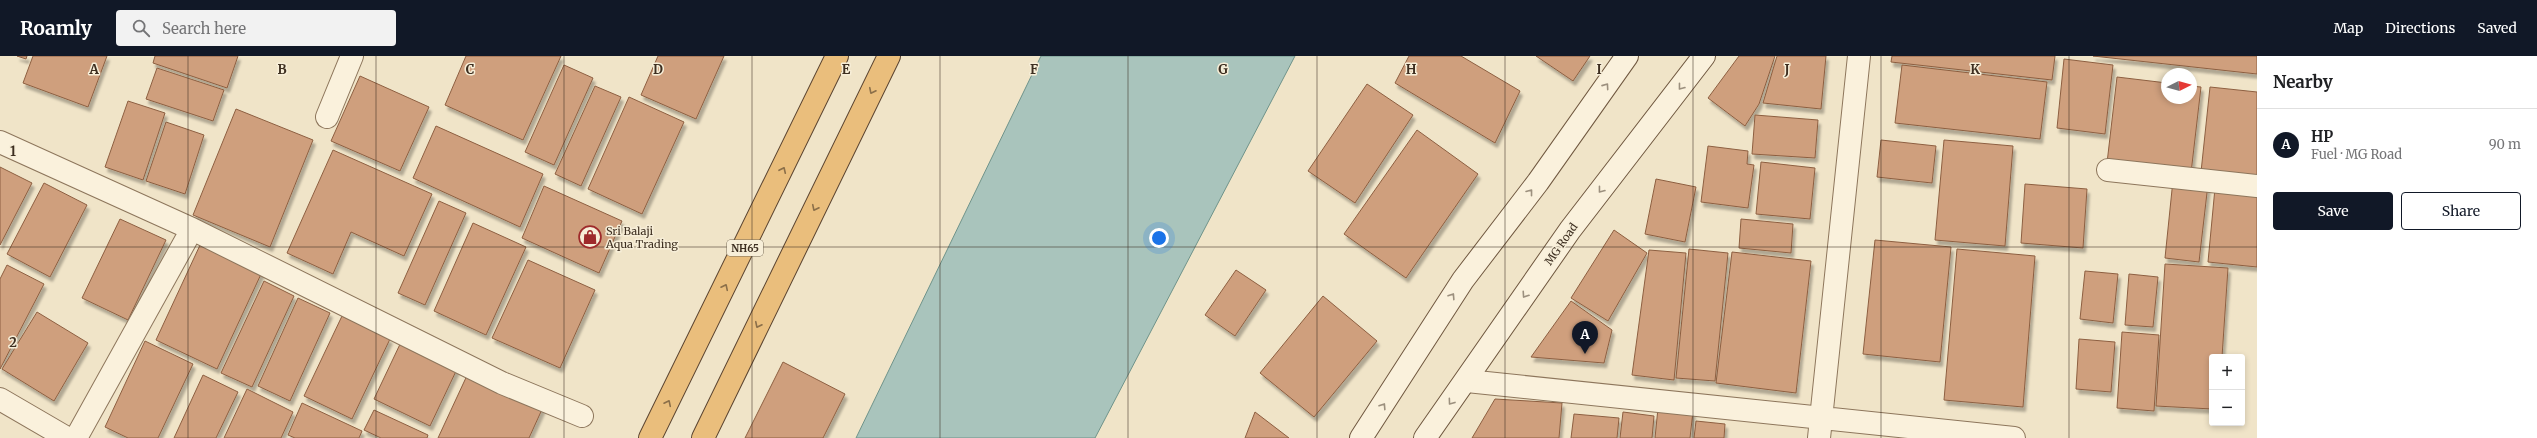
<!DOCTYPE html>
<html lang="en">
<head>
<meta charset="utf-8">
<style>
  body { margin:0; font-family:Merriweather,serif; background:#f2f2f2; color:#202124 }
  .controls { position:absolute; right:12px; bottom:12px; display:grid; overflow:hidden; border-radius:4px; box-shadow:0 2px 6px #0003 }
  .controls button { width:36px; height:36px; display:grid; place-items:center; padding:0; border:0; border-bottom:1px solid #e0e0e0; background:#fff; color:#202124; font:20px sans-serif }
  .compass { position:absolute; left:2161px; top:12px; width:36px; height:36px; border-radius:50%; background:#fff; box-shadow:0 2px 6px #0003; rotate:84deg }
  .you { position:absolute; left:1159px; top:182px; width:14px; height:14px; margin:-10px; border:3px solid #fff; border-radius:50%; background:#1a73e8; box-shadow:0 0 0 6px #1a73e833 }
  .badge { display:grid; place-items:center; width:26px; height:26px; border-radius:50%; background:#111827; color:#fff; font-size:13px; font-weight:700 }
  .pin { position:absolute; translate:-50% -33px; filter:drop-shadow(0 1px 2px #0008) }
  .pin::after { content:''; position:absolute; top:21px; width:14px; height:12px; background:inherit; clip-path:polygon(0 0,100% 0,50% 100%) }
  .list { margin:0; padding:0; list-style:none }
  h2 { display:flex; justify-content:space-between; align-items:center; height:52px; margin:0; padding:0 16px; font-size:17px }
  h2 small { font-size:13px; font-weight:400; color:#757577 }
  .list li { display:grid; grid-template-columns:26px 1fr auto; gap:12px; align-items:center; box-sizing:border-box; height:72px; padding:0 16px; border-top:1px solid #e0e0e0 }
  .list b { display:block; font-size:15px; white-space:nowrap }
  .list p { margin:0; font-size:13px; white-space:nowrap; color:#757577 }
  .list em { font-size:13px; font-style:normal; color:#757577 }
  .actions { display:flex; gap:8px; padding:12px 16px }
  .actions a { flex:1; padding:9px 0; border:1px solid #111827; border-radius:4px; text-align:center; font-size:14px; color:#111827 }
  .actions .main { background:#111827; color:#fff }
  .icon { flex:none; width:22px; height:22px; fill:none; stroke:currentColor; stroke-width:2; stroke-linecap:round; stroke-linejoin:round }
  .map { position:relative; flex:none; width:2257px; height:382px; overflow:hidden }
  header { display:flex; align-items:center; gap:24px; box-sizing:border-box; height:56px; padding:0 20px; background:#111827; color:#fff }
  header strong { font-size:19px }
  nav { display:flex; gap:22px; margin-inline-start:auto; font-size:14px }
  .search { width:280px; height:36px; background:#f2f2f2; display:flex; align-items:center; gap:10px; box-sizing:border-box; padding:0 14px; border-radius:4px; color:#757577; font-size:15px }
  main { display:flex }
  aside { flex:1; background:#fff }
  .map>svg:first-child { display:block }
  .water { fill:#a9c4bc; stroke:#6f938a }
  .building { fill:#cf9f7d; stroke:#8d5f41; filter:url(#shadow) }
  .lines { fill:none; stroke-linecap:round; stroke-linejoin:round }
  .minor-casing { stroke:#8d765c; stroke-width:24 }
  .secondary-casing { stroke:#6f573f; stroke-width:24 }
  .trunk-casing { stroke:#5b4430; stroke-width:24 }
  .minor { stroke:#faf1dc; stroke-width:22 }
  .secondary { stroke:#faf1dc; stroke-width:22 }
  .trunk { stroke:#eabe7c; stroke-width:22 }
  .oneway { stroke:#9c907e }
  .oneway2 { stroke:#8b6f49 }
  .grid { fill:none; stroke:#3d2e20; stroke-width:1; stroke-opacity:0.55 }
  .labels { text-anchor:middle; stroke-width:3; stroke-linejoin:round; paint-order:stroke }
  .shield { fill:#f7eed8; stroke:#756857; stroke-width:1 }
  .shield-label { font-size:10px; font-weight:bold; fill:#3d2e20 }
  .poi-label { font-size:11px; fill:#3d2e20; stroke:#f7eed8; text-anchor:start }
  .street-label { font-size:11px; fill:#3d2e20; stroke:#f7eed8 }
  .grid-label { font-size:13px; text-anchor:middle; font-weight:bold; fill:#3d2e20; stroke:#f7eed8; stroke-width:3; stroke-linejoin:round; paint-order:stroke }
</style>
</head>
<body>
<header>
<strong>Roamly</strong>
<div class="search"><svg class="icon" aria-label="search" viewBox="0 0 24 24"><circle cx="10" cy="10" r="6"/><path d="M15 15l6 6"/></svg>Search here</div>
<nav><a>Map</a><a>Directions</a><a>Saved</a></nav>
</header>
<main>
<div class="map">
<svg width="2257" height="382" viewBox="0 0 2257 382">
  <defs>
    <filter id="shadow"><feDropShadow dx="2.5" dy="4.5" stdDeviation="1" flood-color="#0004"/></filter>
  </defs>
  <rect width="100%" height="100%" fill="#f0e4c8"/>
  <path class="water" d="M 1041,0 L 1295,0 L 1095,382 L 856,382 Z"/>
  <path class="building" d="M 17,0 L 27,0 L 26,3 Z
    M 33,0 L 107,0 L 88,51 L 23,27 Z
    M 155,0 L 238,0 L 227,32 L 153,7 Z
    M 466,0 L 561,0 L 523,84 L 445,49 Z
    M 658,0 L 724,0 L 696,63 L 641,39 Z
    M 1409,0 L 1461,0 L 1520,35 L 1495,87 L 1395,27 Z
    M 1536,0 L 1590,0 L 1573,25 Z
    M 1739,0 L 1775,0 L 1759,48 L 1745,70 L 1708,42 Z
    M 1777,0 L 1826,0 L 1821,53 L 1763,47 Z
    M 1892,0 L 2055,0 L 2052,24 L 1891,6 Z
    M 2093,0 L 2257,0 L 2257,18 Z
    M 2064,3 L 2113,9 L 2105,78 L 2057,72 Z
    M 564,9 L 593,22 L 554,109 L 525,96 Z
    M 1902,9 L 2047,26 L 2040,83 L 1895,67 Z
    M 157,12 L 224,34 L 213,65 L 146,43 Z
    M 360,20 L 429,51 L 400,115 L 331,85 Z
    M 2117,21 L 2167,27 L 2167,42 L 2191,42 L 2191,30 L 2201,31 L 2191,117 L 2107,107 Z
    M 1367,28 L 1413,59 L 1355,147 L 1308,115 Z
    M 595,30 L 621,41 L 581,130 L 555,118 Z
    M 2210,31 L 2257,36 L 2257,122 L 2201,116 Z
    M 629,41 L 684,66 L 642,158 L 588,133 Z
    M 128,45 L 165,57 L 143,124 L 105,111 Z
    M 236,53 L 313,84 L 270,191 L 193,159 Z
    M 1755,59 L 1818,64 L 1815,102 L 1752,98 Z
    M 166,66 L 204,79 L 185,138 L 146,125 Z
    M 436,70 L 543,118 L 520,171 L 413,122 Z
    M 1417,74 L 1478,118 L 1406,222 L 1344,178 Z
    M 1881,84 L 1936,90 L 1932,127 L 1877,121 Z
    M 1944,84 L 2013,90 L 2005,190 L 1935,184 Z
    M 1708,90 L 1748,95 L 1747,108 L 1754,109 L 1748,152 L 1701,146 Z
    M 333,94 L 432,138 L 404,200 L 351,176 L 333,218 L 287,197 Z
    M 1761,106 L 1815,112 L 1810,163 L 1756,158 Z
    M 0,111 L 32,127 L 0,189 Z
    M 1656,123 L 1696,131 L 1685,186 L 1645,178 Z
    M 2173,124 L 2208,128 L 2199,206 L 2165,202 Z
    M 44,127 L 87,149 L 50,221 L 7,198 Z
    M 2025,128 L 2087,133 L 2083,192 L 2021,187 Z
    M 544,130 L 622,165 L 599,217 L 522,182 Z
    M 2215,132 L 2257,136 L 2257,211 L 2208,206 Z
    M 439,145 L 466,157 L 425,249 L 398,237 Z
    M 120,163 L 166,184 L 128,264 L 82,242 Z
    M 1741,163 L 1793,168 L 1791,197 L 1739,192 Z
    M 473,167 L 526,191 L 486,279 L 434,255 Z
    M 1614,174 L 1647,197 L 1608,265 L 1571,242 Z
    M 1875,184 L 1951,191 L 1940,306 L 1863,298 Z
    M 201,187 L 262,216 L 217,313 L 156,284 Z
    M 1689,193 L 1728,197 L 1715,325 L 1676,322 Z
    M 1957,193 L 2035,200 L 2023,351 L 1944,344 Z
    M 1649,194 L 1686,197 L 1674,324 L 1632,319 Z
    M 1732,196 L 1811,205 L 1796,337 L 1716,327 Z
    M 528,204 L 595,234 L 560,312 L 492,282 Z
    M 2165,208 L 2228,212 L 2222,301 L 2212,301 L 2212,353 L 2156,350 Z
    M 7,209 L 44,228 L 0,313 L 0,223 Z
    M 1236,214 L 1266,234 L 1235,280 L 1205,259 Z
    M 2085,215 L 2118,218 L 2113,267 L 2080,263 Z
    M 2129,218 L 2158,221 L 2153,271 L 2125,269 Z
    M 264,225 L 294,240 L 252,331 L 221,317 Z
    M 1323,240 L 1377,285 L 1314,361 L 1260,317 Z
    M 298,242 L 330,257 L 290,345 L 258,330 Z
    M 1571,245 L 1612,274 L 1604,307 L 1531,301 Z
    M 37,256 L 88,287 L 54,345 L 2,313 Z
    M 342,260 L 390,283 L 352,363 L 304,340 Z
    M 2122,276 L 2159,279 L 2154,355 L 2117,352 Z
    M 2079,283 L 2115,286 L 2111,336 L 2076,333 Z
    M 402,284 L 458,311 L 430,370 L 374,343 Z
    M 145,285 L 193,308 L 158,382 L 128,382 L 105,371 Z
    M 783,306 L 845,338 L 823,382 L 745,382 Z
    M 470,313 L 544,349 L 529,382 L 438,382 Z
    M 203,319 L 238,336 L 216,382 L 174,382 Z
    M 247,333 L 293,356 L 281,382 L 224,382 Z
    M 1495,343 L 1562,347 L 1559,382 L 1472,382 Z
    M 302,347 L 362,375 L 359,382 L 295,382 L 288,379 Z
    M 1658,352 L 1693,355 L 1690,382 L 1655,382 Z
    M 374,354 L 428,379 L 427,382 L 381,382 L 364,374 Z
    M 1255,356 L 1289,382 L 1245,382 Z
    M 1623,356 L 1654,360 L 1652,382 L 1620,382 Z
    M 1574,358 L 1619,362 L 1617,382 L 1571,382 Z
    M 1696,365 L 1725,368 L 1724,382 L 1694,382 Z"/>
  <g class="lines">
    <g class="minor-casing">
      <path id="minor" d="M 327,61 L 352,0
        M 0,86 L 192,173
        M 2108,114 L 2257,130
        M 1467,325 L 2014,382
        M 0,343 L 67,382
        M 76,382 L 192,173 L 502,327 L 582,360
        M 1819,382 L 1859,0"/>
    </g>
    <g class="secondary-casing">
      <path id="secondary" d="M 1361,382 L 1463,224 L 1538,126 L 1627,0
        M 1425,382 L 1570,174 L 1704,0"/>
    </g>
    <g class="trunk-casing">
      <path id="trunk" d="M 650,382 L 837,0
        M 703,382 L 889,0"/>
    </g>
    <use href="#minor" class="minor"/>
    <use href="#secondary" class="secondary"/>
    <use href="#trunk" class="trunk"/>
  </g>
  <defs><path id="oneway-chevron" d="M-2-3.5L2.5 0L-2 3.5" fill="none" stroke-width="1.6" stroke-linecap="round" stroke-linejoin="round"/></defs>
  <g class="oneway">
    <use href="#oneway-chevron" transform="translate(1606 30) rotate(-55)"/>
    <use href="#oneway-chevron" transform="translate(1681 31) rotate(128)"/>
    <use href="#oneway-chevron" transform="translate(1601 134) rotate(128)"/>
    <use href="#oneway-chevron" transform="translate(1530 136) rotate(-52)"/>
    <use href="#oneway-chevron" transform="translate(1525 239) rotate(124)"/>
    <use href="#oneway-chevron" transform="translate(1452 240) rotate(-57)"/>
    <use href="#oneway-chevron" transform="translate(1451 346) rotate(126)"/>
    <use href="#oneway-chevron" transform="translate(1383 350) rotate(-57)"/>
  </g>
  <g class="oneway2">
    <use href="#oneway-chevron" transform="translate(872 35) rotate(116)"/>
    <use href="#oneway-chevron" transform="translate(783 114) rotate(-65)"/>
    <use href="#oneway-chevron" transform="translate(815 152) rotate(116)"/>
    <use href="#oneway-chevron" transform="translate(725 231) rotate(-64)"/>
    <use href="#oneway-chevron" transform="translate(758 269) rotate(116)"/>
    <use href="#oneway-chevron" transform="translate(668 347) rotate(-64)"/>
  </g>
  <path class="grid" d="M 188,0 L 188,382M 376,0 L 376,382M 564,0 L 564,382M 752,0 L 752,382M 940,0 L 940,382M 1128,0 L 1128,382M 1317,0 L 1317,382M 1505,0 L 1505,382M 1693,0 L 1693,382M 1881,0 L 1881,382M 2069,0 L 2069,382M 0,191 L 2257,191"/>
  <defs>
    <g id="shop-ring" transform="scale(1.15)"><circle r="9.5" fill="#f7eed8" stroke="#9e2a2b" stroke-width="1.5"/><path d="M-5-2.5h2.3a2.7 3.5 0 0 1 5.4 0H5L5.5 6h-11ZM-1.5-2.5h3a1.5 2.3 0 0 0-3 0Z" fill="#9e2a2b"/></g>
  </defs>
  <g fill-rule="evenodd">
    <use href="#shop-ring" x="590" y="181"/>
  </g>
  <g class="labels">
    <rect class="shield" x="727" y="184" width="36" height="16" rx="3"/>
    <g class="shield-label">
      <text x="745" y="196">NH65</text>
    </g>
    <g class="poi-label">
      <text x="606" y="179">Sri Balaji<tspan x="606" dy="13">Aqua Trading</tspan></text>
    </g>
    <g class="street-label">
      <text transform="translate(1561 188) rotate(-55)" y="4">MG Road</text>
    </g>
  </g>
  <g class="grid-label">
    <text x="94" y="18">A</text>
    <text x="282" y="18">B</text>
    <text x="470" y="18">C</text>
    <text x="658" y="18">D</text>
    <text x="846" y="18">E</text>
    <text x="1034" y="18">F</text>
    <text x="1223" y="18">G</text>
    <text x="1411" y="18">H</text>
    <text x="1599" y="18">I</text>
    <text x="1787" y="18">J</text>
    <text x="1975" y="18">K</text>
    <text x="13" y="100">1</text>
    <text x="13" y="291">2</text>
  </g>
</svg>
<div class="controls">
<button>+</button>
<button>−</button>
</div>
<svg class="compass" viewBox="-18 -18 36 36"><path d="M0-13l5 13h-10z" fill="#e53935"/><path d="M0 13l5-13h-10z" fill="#757577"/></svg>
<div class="you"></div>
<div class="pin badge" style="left:1585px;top:298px">A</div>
</div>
<aside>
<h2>Nearby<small></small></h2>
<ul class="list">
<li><span class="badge">A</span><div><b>HP</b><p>Fuel · MG Road</p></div><em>90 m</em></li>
</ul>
<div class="actions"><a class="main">Save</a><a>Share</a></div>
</aside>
</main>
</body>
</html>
